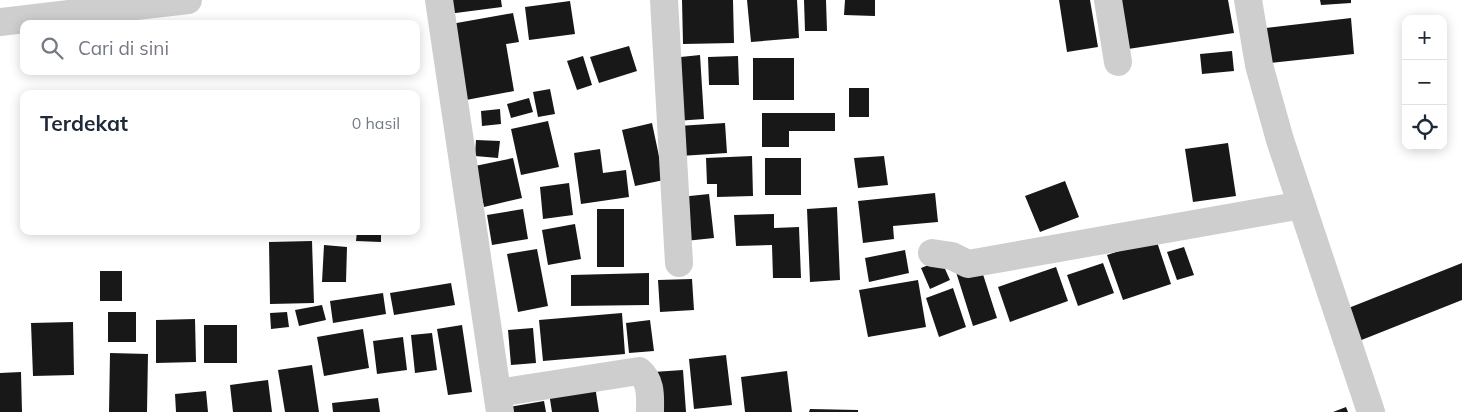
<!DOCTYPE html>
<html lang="id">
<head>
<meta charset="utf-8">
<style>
  body { margin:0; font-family:Mulish,sans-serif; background:#f2f2f3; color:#1f2937 }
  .controls { position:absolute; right:15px; top:15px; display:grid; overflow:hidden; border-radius:10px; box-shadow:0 2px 12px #0003 }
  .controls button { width:45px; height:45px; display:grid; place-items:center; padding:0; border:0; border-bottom:1px solid #e0e1e3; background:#fff; color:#1f2937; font:25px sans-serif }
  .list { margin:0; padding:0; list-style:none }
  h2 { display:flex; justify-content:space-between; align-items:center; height:65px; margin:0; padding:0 20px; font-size:21px }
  h2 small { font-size:16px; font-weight:400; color:#747a83 }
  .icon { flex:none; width:28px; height:28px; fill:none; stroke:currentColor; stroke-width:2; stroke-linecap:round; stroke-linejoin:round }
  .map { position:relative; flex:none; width:1462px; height:412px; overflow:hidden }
  .search { position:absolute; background:#fff; box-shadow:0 2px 12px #0003; left:20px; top:20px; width:400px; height:55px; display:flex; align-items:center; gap:12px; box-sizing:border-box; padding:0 18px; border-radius:10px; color:#747a83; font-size:19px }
  .panel { position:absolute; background:#fff; box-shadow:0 2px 12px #0003; left:20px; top:90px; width:400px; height:145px; border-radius:10px }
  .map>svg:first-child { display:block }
  .building { fill:#181818 }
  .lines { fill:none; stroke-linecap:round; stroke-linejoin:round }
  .minor { stroke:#cecece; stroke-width:28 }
</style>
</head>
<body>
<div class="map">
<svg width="1462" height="412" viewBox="0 0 1462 412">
  <rect width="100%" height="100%" fill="#fff"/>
  <path class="building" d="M 446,0 L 501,0 L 502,7 L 448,14 Z
    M 682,0 L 733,0 L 734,43 L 683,44 Z
    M 747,0 L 797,0 L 799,38 L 751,42 Z
    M 804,0 L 826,0 L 827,31 L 805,31 Z
    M 845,0 L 875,0 L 875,16 L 844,15 Z
    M 1059,0 L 1090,0 L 1098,47 L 1067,52 Z
    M 1121,0 L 1228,0 L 1234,33 L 1128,49 Z
    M 1320,0 L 1351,0 L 1351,3 L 1321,5 Z
    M 570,1 L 575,34 L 529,40 L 525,7 Z
    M 513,13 L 519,42 L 506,44 L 514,91 L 466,100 L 451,24 Z
    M 1351,18 L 1354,54 L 1270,63 L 1266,28 Z
    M 629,46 L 637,71 L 599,83 L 590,57 Z
    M 1232,51 L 1234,71 L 1202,74 L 1200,54 Z
    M 700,55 L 704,119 L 675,121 L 671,58 Z
    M 583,56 L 592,85 L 577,90 L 567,61 Z
    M 738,56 L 739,85 L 709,85 L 708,57 Z
    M 753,58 L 794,58 L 794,100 L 753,100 Z
    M 849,88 L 869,88 L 869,117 L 849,117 Z
    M 550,89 L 555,114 L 538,117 L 533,92 Z
    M 529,98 L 533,112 L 511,118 L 507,104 Z
    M 500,109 L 501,124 L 482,126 L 481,111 Z
    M 762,113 L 835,113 L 835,131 L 789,131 L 789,147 L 762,147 Z
    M 548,121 L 559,167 L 521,175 L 511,129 Z
    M 652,123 L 664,180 L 635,186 L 622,130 Z
    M 725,123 L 727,153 L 680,156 L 678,126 Z
    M 476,140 L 500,141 L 498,158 L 475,156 Z
    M 1228,143 L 1236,196 L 1193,202 L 1185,149 Z
    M 600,149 L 603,173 L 626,170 L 629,197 L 581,204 L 574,153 Z
    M 752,156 L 753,196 L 717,197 L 717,184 L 707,184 L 706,158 Z
    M 884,156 L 888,185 L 858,188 L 854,158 Z
    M 513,158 L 522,198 L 484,207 L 475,166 Z
    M 765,158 L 801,158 L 801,195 L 765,195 Z
    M 1065,181 L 1079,217 L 1040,232 L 1025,196 Z
    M 569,183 L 573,215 L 543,219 L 540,187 Z
    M 935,193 L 938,222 L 893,226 L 894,239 L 863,243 L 858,201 Z
    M 709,194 L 714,238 L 685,241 L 680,197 Z
    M 837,207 L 840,280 L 810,282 L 807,209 Z
    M 523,209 L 528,239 L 492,245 L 487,215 Z
    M 597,209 L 624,209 L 624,267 L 597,267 Z
    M 774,214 L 774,228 L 799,227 L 801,278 L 773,278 L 772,245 L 736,246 L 734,215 Z
    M 575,224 L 581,259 L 548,265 L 542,230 Z
    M 357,231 L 381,231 L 381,242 L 356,241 Z
    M 1156,239 L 1171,284 L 1123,300 L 1107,255 Z
    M 312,241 L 314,303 L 270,304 L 269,242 Z
    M 324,245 L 347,247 L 346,282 L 322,282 Z
    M 1184,247 L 1194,275 L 1177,280 L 1167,252 Z
    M 537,249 L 548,306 L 518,312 L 507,254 Z
    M 905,250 L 909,273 L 869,282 L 865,258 Z
    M 941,260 L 950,280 L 930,289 L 921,268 Z
    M 1103,263 L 1114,293 L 1078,306 L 1067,275 Z
    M 1462,263 L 1462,300 L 1359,341 L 1346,309 Z
    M 980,265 L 997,318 L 973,326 L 956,272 Z
    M 1056,267 L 1068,301 L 1010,322 L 998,287 Z
    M 100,271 L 122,271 L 122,301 L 100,301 Z
    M 649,273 L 649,305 L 571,306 L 571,275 Z
    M 692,279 L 694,310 L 660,312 L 658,280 Z
    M 918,280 L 926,327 L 868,337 L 859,290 Z
    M 451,283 L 455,305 L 394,315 L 390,293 Z
    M 953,288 L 966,327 L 939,337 L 926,298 Z
    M 383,293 L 386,314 L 333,323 L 330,301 Z
    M 322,305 L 326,320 L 299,326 L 295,310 Z
    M 108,312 L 136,312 L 136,342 L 108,342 Z
    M 287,312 L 289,327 L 271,329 L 270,313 Z
    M 622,313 L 625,354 L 543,361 L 539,320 Z
    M 195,319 L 196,362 L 156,363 L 156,320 Z
    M 650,320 L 654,351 L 629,353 L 626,323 Z
    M 73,322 L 74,375 L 33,376 L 31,323 Z
    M 204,325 L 237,325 L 237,363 L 204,363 Z
    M 462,325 L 472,392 L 448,395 L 437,329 Z
    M 533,328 L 536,363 L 511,365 L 508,330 Z
    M 363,329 L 369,368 L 324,376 L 317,337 Z
    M 432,333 L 437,370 L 415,373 L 411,335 Z
    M 403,337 L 407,370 L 377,374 L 373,341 Z
    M 110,353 L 148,354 L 147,412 L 109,412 Z
    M 726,355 L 732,405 L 694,409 L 689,359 Z
    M 312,365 L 319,412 L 285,412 L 278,370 Z
    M 683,370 L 686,412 L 656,412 L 653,372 Z
    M 787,371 L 792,412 L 745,412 L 741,377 Z
    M 21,372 L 22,412 L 0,412 L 0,373 Z
    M 268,380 L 272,412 L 233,412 L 230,385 Z
    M 595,386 L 599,412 L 552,412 L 549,393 Z
    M 206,391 L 208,412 L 176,412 L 175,394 Z
    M 378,398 L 380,412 L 333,412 L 332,403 Z
    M 544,401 L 546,412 L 510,412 L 509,407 Z
    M 1346,407 L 1348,412 L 1333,412 Z
    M 810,409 L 858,410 L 858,412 L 809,412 Z"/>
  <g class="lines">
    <path class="minor" d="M 439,0 L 500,412
      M 664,0 L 679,263
      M 1108,0 L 1118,62
      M 1248,0 L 1259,65 L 1280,140 L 1371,412
      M 0,22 L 188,0
      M 932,253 L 952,256 L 968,264 L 1302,205
      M 498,393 L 639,371 C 652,382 650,397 650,412"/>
  </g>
</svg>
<div class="controls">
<button>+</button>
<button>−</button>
<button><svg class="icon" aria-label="locate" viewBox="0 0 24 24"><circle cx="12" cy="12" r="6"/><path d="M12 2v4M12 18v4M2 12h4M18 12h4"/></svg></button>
</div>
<div class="search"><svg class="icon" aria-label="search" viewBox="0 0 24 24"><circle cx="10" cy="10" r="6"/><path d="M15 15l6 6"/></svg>Cari di sini</div>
<section class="panel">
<h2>Terdekat<small>0 hasil</small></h2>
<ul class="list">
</ul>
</section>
</div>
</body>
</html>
